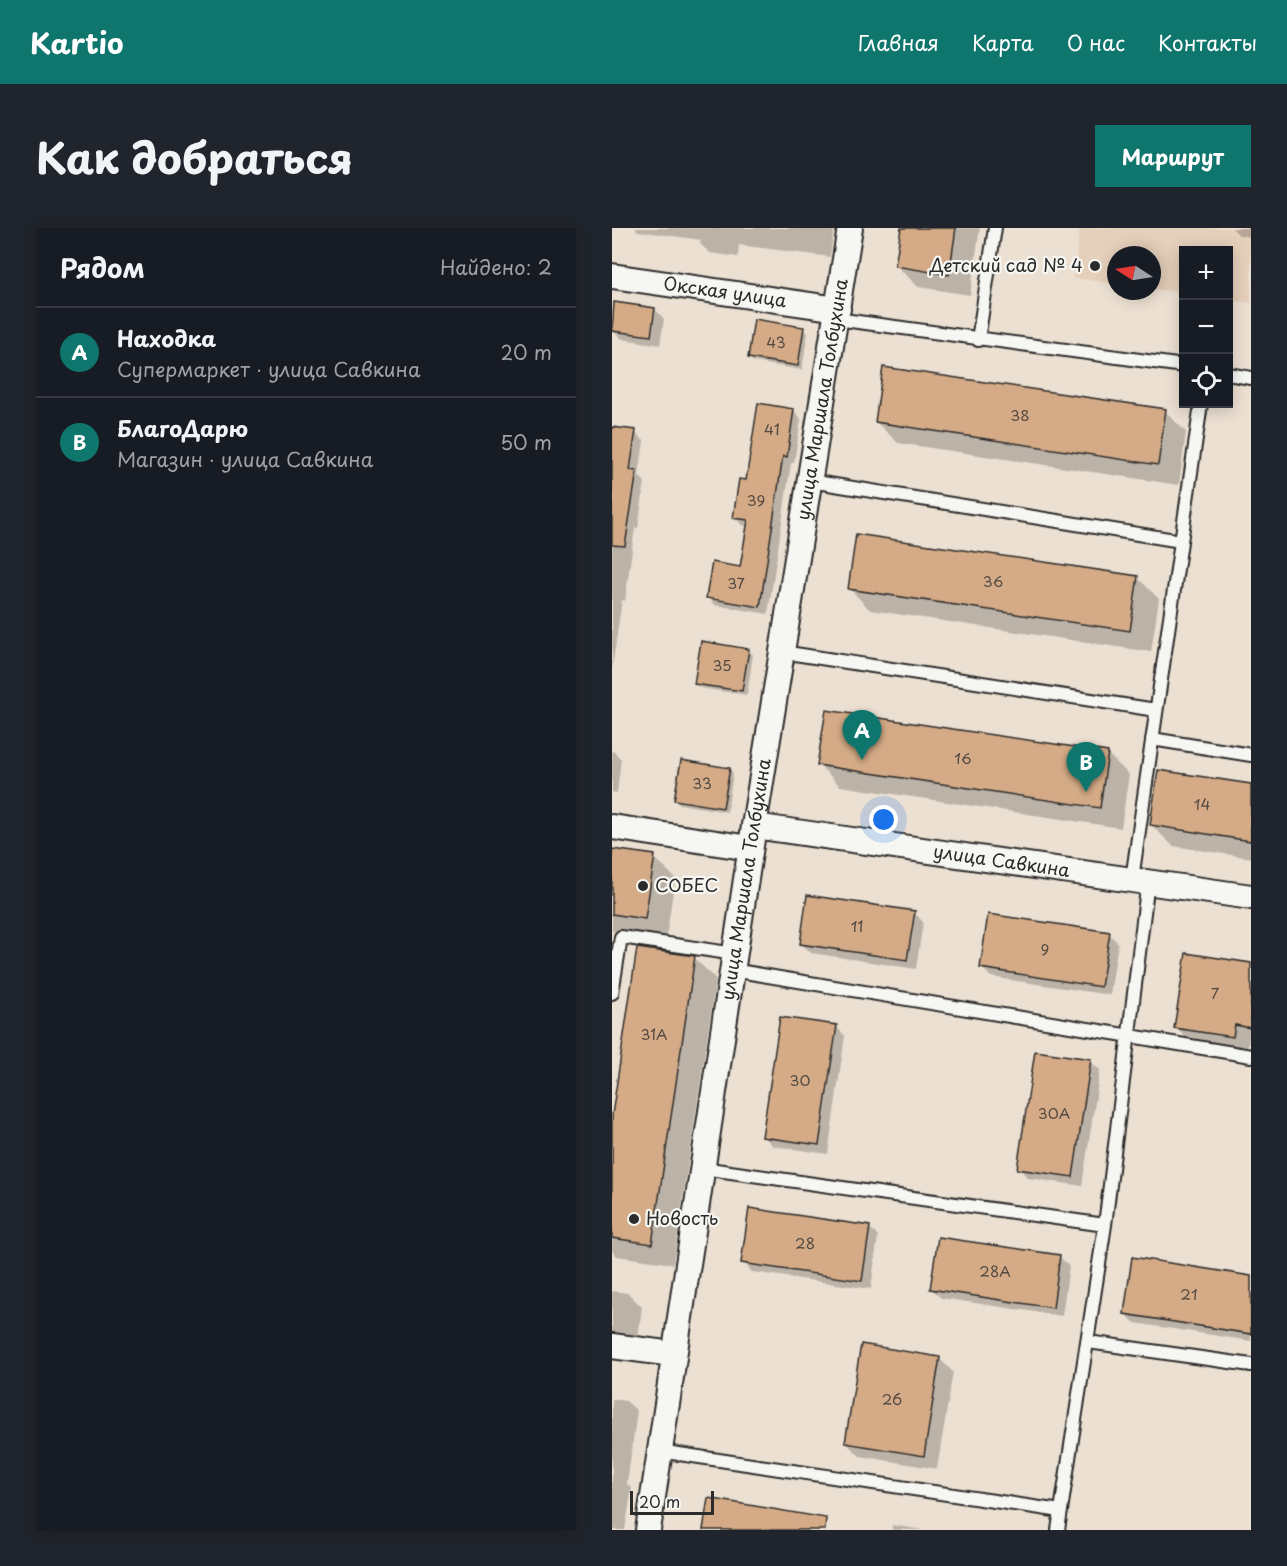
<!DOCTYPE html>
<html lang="ru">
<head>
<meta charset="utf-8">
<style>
  body { margin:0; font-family:"Playpen Sans",sans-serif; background:#20242c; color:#f1f3f6 }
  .controls { position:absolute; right:18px; top:18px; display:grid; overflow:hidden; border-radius:0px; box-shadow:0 3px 15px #0003 }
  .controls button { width:54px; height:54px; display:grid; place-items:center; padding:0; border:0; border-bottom:2px solid #363941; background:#171b24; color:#f1f3f6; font:30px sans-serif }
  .compass { position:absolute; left:495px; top:18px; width:54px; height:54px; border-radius:50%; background:#171b24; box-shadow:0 3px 15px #0003; rotate:282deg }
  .scale { position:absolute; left:18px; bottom:15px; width:84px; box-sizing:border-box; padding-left:6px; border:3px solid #2b2b2b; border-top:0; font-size:16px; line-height:21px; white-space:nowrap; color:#2b2b2b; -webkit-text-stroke:4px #f6f6f2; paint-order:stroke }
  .you { position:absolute; left:272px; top:592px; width:21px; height:21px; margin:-15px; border:4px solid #fff; border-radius:50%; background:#1a73e8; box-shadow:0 0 0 9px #1a73e833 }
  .badge { display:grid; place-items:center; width:39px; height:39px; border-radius:50%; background:#0f766e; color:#fff; font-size:20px; font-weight:700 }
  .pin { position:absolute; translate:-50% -50px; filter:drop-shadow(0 2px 3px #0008) }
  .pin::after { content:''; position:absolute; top:32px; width:21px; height:18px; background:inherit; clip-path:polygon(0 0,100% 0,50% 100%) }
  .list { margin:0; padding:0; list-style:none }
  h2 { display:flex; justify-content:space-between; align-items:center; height:78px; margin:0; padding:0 24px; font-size:26px }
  h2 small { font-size:20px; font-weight:400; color:#9ea1a6 }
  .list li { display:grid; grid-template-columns:39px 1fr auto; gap:18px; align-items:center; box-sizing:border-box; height:90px; padding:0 24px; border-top:2px solid #363941 }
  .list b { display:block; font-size:22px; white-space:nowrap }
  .list p { margin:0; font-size:20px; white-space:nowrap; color:#9ea1a6 }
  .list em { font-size:20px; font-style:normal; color:#9ea1a6 }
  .icon { flex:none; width:33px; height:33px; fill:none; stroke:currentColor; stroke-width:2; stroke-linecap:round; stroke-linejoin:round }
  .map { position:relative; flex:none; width:639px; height:1302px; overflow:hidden; border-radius:0px }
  header { display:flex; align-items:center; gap:36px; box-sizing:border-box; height:84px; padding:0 30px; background:#0f766e; color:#fff }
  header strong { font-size:28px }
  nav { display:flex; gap:33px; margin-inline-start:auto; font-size:21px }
  .intro { display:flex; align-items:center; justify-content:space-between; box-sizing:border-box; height:144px; padding:0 36px }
  h1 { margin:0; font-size:42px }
  .button { padding:15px 27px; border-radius:0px; background:#0f766e; color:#fff; font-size:21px; font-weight:700 }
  main { display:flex; gap:36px; padding:0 36px }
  aside { flex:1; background:#171b24; border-radius:0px; box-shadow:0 3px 15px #0003 }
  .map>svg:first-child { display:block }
  .built { fill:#e5d0bb }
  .shadow { fill:#0003 }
  .building { fill:#d4ab86; stroke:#2b2b2b; stroke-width:1.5 }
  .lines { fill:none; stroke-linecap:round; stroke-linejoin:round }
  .lane-casing { stroke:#2b2b2b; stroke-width:16 }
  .street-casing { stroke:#2b2b2b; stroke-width:28 }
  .lane { stroke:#f6f6f2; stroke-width:12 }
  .street { stroke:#f6f6f2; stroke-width:24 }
  .poi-dot { fill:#2b2b2b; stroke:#f6f6f2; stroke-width:2 }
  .labels { text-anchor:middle; stroke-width:4.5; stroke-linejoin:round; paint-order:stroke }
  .number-label { font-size:15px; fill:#554b42 }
  .poi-label { font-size:18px; fill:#2b2b2b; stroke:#f6f6f2; text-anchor:start }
  .street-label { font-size:18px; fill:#2b2b2b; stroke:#f6f6f2 }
</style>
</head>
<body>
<header>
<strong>Kartio</strong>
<nav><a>Главная</a><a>Карта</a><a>О нас</a><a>Контакты</a></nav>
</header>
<div class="intro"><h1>Как добраться</h1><a class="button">Маршрут</a></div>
<main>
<aside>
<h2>Рядом<small>Найдено: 2</small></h2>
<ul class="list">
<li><span class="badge">A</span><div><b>Находка</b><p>Супермаркет · улица Савкина</p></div><em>20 m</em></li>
<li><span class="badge">B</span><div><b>БлагоДарю</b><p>Магазин · улица Савкина</p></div><em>50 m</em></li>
</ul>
</aside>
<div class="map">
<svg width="639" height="1302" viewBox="0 0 639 1302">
  <rect width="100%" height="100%" fill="#ece0d2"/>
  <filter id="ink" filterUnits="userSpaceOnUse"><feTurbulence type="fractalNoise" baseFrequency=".0167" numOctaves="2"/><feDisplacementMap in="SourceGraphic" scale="12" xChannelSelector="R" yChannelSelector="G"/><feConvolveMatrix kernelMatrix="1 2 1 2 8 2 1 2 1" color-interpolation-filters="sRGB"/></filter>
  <g filter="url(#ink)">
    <path class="built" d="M 468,0 L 639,0 L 639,75 L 617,72 L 616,22 L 572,22 L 571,65 L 540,61 L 540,27 L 504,27 L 504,56 L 461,50 Z"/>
    <path class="shadow" d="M 23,0 L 222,0 L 218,29 L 127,17 L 126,29 L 98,25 L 88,16 L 89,12 L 26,3 Z
      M 291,0 L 368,0 L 358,67 L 306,59 L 285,38 Z
      M 620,0 L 639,0 L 639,9 L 627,7 Z
      M 43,81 L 52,91 L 48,117 L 10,111 L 0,102 Z
      M 191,101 L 196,105 L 190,142 L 142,134 L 137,130 Z
      M 182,183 L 189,191 L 182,235 L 179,235 L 156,386 L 103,377 L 96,369 L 129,340 L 136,298 L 130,297 L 122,289 Z
      M 553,183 L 574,204 L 567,257 L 286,215 L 264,194 Z
      M 0,200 L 23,204 L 32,213 L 27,248 L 33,254 L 26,300 L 23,300 L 13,373 L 10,372 L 0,441 Z
      M 525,349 L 547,371 L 539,424 L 258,382 L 237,360 Z
      M 90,415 L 137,423 L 141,427 L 135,467 L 88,460 L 84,455 Z
      M 0,522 L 9,531 L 5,565 L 0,564 Z
      M 496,526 L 517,547 L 509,600 L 228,558 L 207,537 Z
      M 117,541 L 121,545 L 115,584 L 68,576 L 64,572 Z
      M 639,558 L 639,630 L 561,618 L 539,597 Z
      M 0,622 L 42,629 L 63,650 L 54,711 L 0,703 Z
      M 302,684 L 311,694 L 304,741 L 199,725 L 189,715 Z
      M 497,706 L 506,715 L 498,767 L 379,749 L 370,740 Z
      M 82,730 L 104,751 L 61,1036 L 5,1028 L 0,1023 L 0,897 Z
      M 639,737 L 639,810 L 637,810 L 635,822 L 577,813 L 564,800 Z
      M 224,798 L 233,808 L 216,926 L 161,918 L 152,908 Z
      M 478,833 L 488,842 L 470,958 L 416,950 L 407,940 Z
      M 257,999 L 266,1008 L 259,1061 L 140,1044 L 131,1034 Z
      M 448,1029 L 457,1038 L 450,1088 L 329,1070 L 320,1061 Z
      M 639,1049 L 639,1113 L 523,1095 L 513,1086 Z
      M 0,1063 L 16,1065 L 30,1079 L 26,1109 L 0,1105 Z
      M 327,1130 L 341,1144 L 325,1241 L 248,1228 L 234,1215 Z
      M 0,1171 L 14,1173 L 25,1183 L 15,1256 L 20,1260 L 13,1302 L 0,1302 Z
      M 280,1297 L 311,1302 L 280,1302 Z"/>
    <path class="building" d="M 289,0 L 344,0 L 337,47 L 283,38 Z
      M 2,74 L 43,80 L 39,108 L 0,103 Z
      M 142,91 L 192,99 L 186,138 L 136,130 Z
      M 271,139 L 554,181 L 546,237 L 263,194 Z
      M 146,175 L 182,181 L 175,229 L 171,228 L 148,379 L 94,370 L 100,334 L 128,339 L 136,292 L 121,290 L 127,251 L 134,252 Z
      M 0,199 L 24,202 L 18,242 L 25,243 L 13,318 L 0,317 Z
      M 244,306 L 526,348 L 518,403 L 236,361 Z
      M 89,413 L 137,421 L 130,463 L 82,456 Z
      M 214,482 L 496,524 L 488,580 L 205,537 Z
      M 69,532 L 118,540 L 111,580 L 62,572 Z
      M 546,542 L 639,556 L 639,613 L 538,597 Z
      M 0,621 L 43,627 L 33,691 L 0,686 Z
      M 195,667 L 303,683 L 295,732 L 188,716 Z
      M 376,686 L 498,704 L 489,759 L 368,740 Z
      M 25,720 L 83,728 L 40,1016 L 0,1010 L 0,887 Z
      M 574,725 L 639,735 L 639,800 L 623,797 L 621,809 L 562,800 Z
      M 168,789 L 225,797 L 207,917 L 150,909 Z
      M 423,823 L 479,831 L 461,949 L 405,941 Z
      M 137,980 L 258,998 L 250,1053 L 129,1035 Z
      M 326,1009 L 448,1027 L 441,1080 L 318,1061 Z
      M 520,1029 L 639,1048 L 639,1106 L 512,1086 Z
      M 249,1116 L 328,1129 L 312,1228 L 233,1215 Z
      M 96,1270 L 214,1290 L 213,1302 L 91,1302 Z"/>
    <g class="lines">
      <g class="lane-casing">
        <path id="lane" d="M 224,91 L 572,138
          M 366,112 L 383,0
          M 616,146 L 639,150
          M 198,253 L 569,313
          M 170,424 L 544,482
          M 540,511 L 639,527
          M 520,651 L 589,176
          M 120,742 L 639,828
          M 0,765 L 9,709 L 123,726
          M 90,940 L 493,997
          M 476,1114 L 639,1137
          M 47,1223 L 449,1283
          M 446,1302 L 493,997 L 536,653"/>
      </g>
      <g class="street-casing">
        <g id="street">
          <path id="s1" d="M 0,48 L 226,81"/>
          <path id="s2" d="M 142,598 L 639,669"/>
          <path d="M 0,599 L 138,620"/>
          <path d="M 0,1118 L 61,1126"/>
          <path id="s3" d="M 36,1302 L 142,598 L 238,0"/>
        </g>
      </g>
      <use href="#lane" class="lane"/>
      <use href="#street" class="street"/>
    </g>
  </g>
  <g class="poi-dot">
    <circle cx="483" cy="38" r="6"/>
    <circle cx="31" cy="658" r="6"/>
    <circle cx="22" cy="991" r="6"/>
  </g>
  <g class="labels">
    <g class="number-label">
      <text x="164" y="120">43</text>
      <text x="408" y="193">38</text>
      <text x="160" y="207">41</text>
      <text x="144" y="278">39</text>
      <text x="381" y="359">36</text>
      <text x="124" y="361">37</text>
      <text x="110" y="443">35</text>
      <text x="351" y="536">16</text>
      <text x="90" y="561">33</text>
      <text x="590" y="582">14</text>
      <text x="245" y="704">11</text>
      <text x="433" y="727">9</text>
      <text x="603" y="771">7</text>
      <text x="42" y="812">31А</text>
      <text x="188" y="858">30</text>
      <text x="442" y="891">30А</text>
      <text x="193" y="1021">28</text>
      <text x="383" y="1049">28А</text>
      <text x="577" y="1072">21</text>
      <text x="280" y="1177">26</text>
    </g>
    <g class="poi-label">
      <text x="471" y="44" text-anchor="end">Детский сад № 4</text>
      <text x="43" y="664">СОБЕС</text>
      <text x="34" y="997">Новость</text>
    </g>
    <g class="street-label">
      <text dy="6" stroke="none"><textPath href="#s1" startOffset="114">Окская улица</textPath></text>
      <text dy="6" stroke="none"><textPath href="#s3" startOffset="1144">улица Маршала Толбухина</textPath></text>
      <text dy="6" stroke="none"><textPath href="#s2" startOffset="250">улица Савкина</textPath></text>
      <text dy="6" stroke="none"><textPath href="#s3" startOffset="658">улица Маршала Толбухина</textPath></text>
    </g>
  </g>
</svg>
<div class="controls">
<button>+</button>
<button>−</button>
<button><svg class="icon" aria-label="locate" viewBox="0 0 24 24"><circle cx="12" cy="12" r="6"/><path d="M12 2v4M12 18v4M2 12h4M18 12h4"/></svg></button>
</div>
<svg class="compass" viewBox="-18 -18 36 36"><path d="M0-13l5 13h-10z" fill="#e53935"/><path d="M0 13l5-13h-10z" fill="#9ea1a6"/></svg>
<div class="scale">20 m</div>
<div class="you"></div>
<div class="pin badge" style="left:250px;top:532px">A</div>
<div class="pin badge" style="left:474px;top:564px">B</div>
</div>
</main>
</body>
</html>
